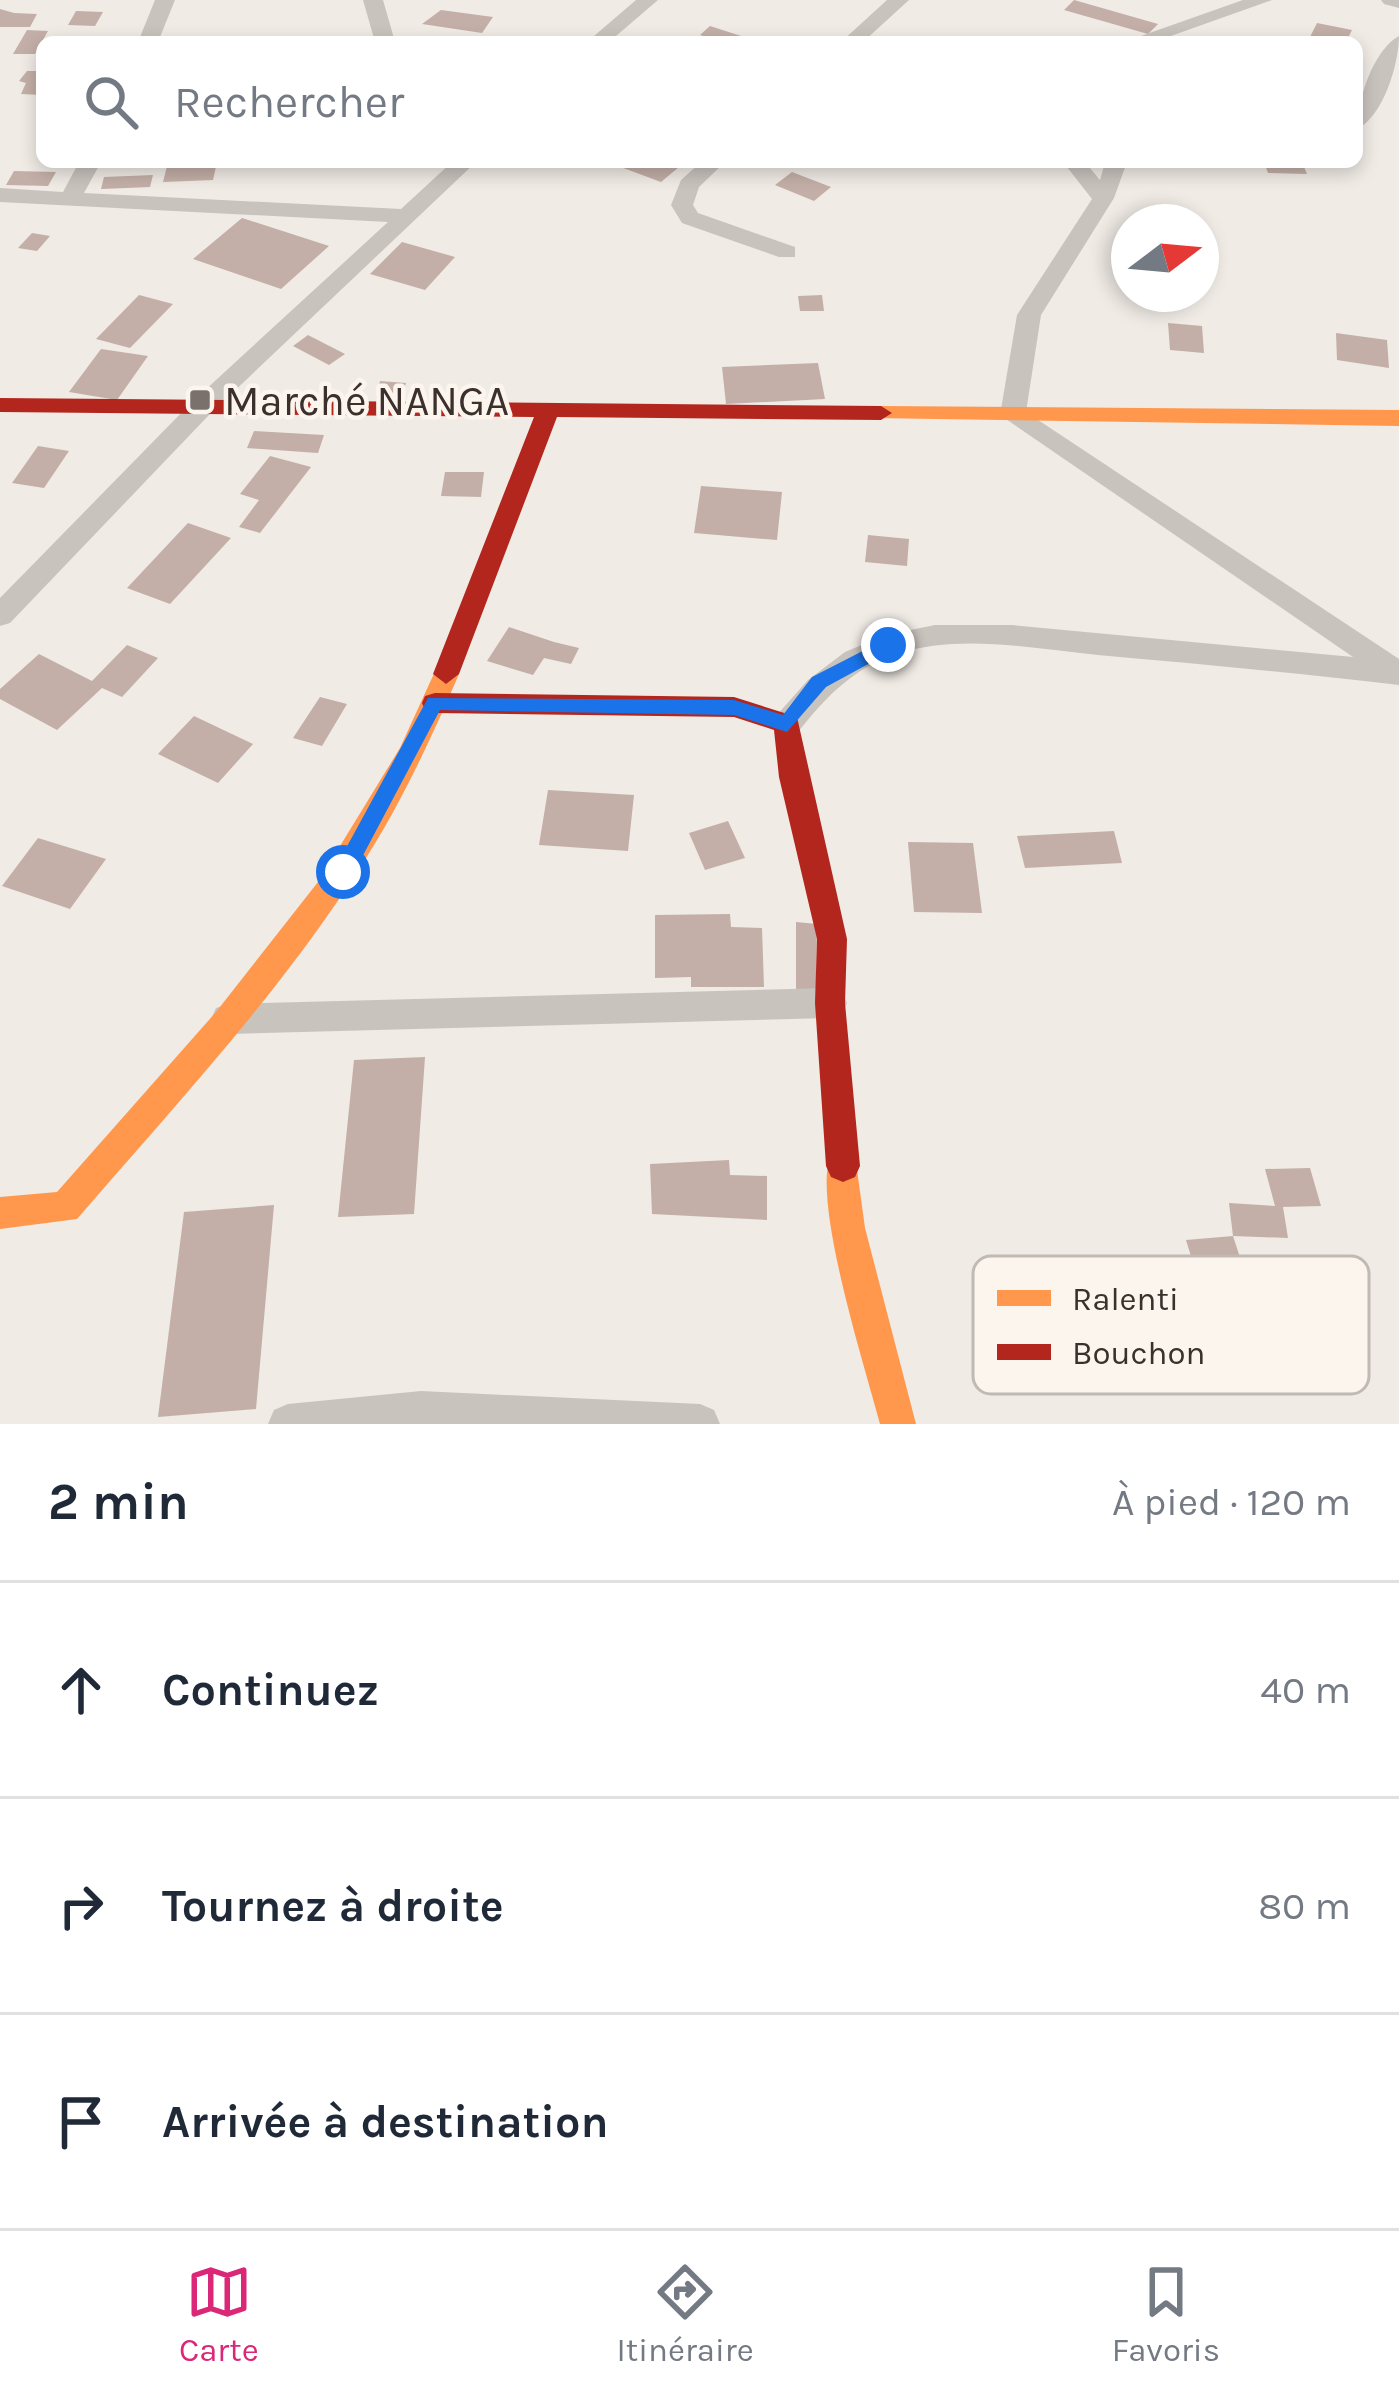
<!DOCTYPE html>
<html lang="fr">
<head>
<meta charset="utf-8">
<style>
  body { margin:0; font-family:Karla,sans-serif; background:#f2f2f3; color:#1f2937 }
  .compass { position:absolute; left:1111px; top:204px; width:108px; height:108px; border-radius:50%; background:#fff; box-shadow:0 6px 18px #0003; rotate:74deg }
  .stop { position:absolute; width:36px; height:36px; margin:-27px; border:9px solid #1a73e8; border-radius:50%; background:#fff }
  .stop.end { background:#1a73e8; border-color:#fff; box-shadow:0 3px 12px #0008 }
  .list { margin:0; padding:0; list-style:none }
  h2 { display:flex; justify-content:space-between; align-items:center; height:156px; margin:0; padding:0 48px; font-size:51px }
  h2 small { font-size:39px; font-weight:400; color:#747a83 }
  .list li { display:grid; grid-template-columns:78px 1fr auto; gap:36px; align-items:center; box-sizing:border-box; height:216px; padding:0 48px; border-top:3px solid #e0e1e3 }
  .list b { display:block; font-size:45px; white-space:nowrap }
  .list em { font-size:39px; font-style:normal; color:#747a83 }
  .icon { flex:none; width:66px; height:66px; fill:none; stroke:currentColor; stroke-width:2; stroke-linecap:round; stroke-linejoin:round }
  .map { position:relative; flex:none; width:1399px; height:1424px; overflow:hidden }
  .search { position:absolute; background:#fff; box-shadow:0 6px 18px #0003; left:36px; right:36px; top:36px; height:132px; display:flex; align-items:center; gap:30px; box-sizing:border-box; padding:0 42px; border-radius:18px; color:#747a83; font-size:45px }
  .sheet { height:804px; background:#fff }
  nav { display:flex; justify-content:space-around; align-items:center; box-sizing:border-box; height:168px; border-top:3px solid #e0e1e3; background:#fff; font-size:33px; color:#747a83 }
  nav a { display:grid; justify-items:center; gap:6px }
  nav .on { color:#db2777 }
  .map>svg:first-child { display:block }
  .building { fill:#c3afa7 }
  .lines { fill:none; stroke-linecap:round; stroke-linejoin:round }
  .street { fill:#c9c3be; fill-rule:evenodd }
  .slow { fill:#ff974d; fill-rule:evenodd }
  .jam { fill:#b3261e; fill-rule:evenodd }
  .route { fill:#1a73e8 }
  .poi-dot { fill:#7a716c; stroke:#fbf5ee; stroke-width:4.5 }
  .labels { text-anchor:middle; stroke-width:9; stroke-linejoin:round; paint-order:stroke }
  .poi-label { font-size:42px; fill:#3b302b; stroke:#fbf5ee; text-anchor:start }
  .key { fill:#fbf5ee; stroke:#c1bab4; stroke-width:3 }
  .key-label { font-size:33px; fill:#3b302b }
</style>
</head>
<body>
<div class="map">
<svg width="1399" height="1424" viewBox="0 0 1399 1424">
  <rect width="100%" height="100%" fill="#f0ebe5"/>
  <path class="building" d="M 1074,0 L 1158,24 L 1148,34 L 1064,10 Z
    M 0,9 L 14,13 L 37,14 L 30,27 L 0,27 Z
    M 441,10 L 493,17 L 482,33 L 422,24 Z
    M 76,11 L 103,12 L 95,26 L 68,25 Z
    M 1317,23 L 1352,30 L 1346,42 L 1309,39 Z
    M 710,26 L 741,36 L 724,42 L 700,35 Z
    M 27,30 L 48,31 L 35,54 L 13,54 Z
    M 27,71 L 42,71 L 42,95 L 21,94 L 26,83 L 19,81 Z
    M 168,162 L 217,162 L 213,180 L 163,182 Z
    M 623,162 L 685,162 L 661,182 L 618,166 Z
    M 1264,162 L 1302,162 L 1307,174 L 1268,173 Z
    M 14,171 L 56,172 L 48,186 L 6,185 Z
    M 792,172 L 831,187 L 814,201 L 775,185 Z
    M 153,175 L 150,187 L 101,189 L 104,177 Z
    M 242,218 L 329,246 L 281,289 L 193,259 Z
    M 32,233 L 50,236 L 37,251 L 18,248 Z
    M 402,242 L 455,257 L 425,290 L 370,274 Z
    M 139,295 L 173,304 L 130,348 L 96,339 Z
    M 822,295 L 824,311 L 800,311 L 798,296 Z
    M 1168,323 L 1202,326 L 1204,353 L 1170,350 Z
    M 1336,333 L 1387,340 L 1389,368 L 1337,360 Z
    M 308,335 L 345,354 L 329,365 L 293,346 Z
    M 101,349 L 148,356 L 117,400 L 69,392 Z
    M 818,363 L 825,399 L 726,404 L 722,367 Z
    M 380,381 L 406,383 L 401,400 L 376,399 Z
    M 254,431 L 324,435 L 318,453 L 247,448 Z
    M 38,446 L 69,451 L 44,488 L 12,483 Z
    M 270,456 L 311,467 L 260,533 L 239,527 L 259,500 L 240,494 Z
    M 445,472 L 484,472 L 481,497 L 441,496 Z
    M 701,486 L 782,492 L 777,540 L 694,533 Z
    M 188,523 L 231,538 L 170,604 L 127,588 Z
    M 868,535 L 909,539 L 907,566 L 865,562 Z
    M 509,627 L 554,642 L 579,648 L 571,664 L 544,658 L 533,675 L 487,661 Z
    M 127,645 L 158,658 L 122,697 L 102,688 L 57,730 L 0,699 L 0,689 L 39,654 L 92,681 Z
    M 320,697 L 347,704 L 322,746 L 293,738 Z
    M 194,716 L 253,744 L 218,783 L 158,754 Z
    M 548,790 L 634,795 L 628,851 L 539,845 Z
    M 728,821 L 745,858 L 705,870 L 689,833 Z
    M 1114,831 L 1122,863 L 1025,868 L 1017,836 Z
    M 38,838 L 106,859 L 70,909 L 2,886 Z
    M 908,842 L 973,843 L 982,913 L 914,912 Z
    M 730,914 L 731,927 L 762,928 L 764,987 L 691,987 L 691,977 L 655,978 L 655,915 Z
    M 796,922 L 817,924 L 816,990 L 796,989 Z
    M 425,1057 L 414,1214 L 338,1217 L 354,1060 Z
    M 729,1160 L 730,1175 L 767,1176 L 767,1220 L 652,1214 L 650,1164 Z
    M 1310,1168 L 1321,1206 L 1283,1207 L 1288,1238 L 1233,1236 L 1229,1203 L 1275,1206 L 1265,1169 Z
    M 274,1205 L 256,1409 L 158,1417 L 184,1212 Z
    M 1233,1236 L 1250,1288 L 1202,1292 L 1186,1240 Z"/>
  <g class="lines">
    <path class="street" d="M 155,0 L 175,0 L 158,42 L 138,42 Z
      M 363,0 L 383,0 L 395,42 L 375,42 Z
      M 636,0 L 658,0 L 609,42 L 587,42 Z
      M 887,0 L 909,0 L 863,42 L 841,42 Z
      M 1243,0 L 1272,0 L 1154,42 L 1124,42 Z
      M 1381,0 L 1399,0 L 1399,8 L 1384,4 Z
      M 1399,36 C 1399,64 1383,117 1357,129 C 1357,101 1373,50 1399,36 Z
      M 79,162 L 101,162 L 84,193 L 401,209 L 452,162 L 476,162 L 209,415 L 10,623 L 0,626 L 0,598 L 191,403 L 388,222 L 0,202 L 0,188 L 63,192 Z
      M 701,162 L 725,162 L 699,187 L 693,205 L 698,213 L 795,247 L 795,257 L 779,257 L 682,223 L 671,205 L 681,180 Z
      M 1063,162 L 1085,162 L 1100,180 L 1105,162 L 1127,162 L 1114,198 L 1041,315 L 1026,412 L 1399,659 L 1399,685 C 1299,673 1198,664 1098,655 C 1033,649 961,633 897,654 C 854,667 825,698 798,732 L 776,732 L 772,724 L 776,716 L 808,680 L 845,652 L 886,635 L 935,625 L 1012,625 L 1353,657 L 1000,415 L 1017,315 L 1092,199 Z
      M 830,988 L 842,992 L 847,1003 L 842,1014 L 830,1018 L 228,1034 L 216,1030 L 211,1019 L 216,1008 L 228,1004 Z
      M 421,1391 L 700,1404 L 714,1410 L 720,1424 L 268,1424 L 274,1410 L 288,1404 Z"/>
    <path class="slow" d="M 881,406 L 1399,410 L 1399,426 L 873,418 L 873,408 Z
      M 446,664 L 459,674 C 436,727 412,780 383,830 C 299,973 184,1095 77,1219 L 0,1229 L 0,1197 L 57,1192 L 216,1012 L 318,882 L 400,748 L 437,667 Z
      M 843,1150 L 855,1155 L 865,1228 L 916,1424 L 880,1424 C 866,1370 811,1200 831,1155 Z"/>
    <path class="jam" d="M 0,398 L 881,406 L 892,413 L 881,420 L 557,417 L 459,674 L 446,684 L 433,674 L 534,417 L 0,412 Z
      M 435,693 L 734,697 L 797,717 L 847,939 L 845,1003 L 860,1166 L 855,1177 L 843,1182 L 831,1177 L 826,1166 L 815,1003 L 817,939 L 779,777 L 774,730 L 734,717 L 435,713 L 425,710 L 422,703 L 425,696 Z"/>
  </g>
  <path class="route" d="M 888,638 L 894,640 L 894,650 L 826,687 L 787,732 L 734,715 L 440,710 L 351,878 L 336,878 L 333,872 L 428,698 L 734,700 L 783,715 L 812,677 Z"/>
  <rect class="poi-dot" x="188" y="388" width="24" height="24" rx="6"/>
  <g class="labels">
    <g class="poi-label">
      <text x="224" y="415">Marché NANGA</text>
    </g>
  </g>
  <rect x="973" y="1256" width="396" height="138" rx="18" class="key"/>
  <rect x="997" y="1290" width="54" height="16" fill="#ff974d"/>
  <rect x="997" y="1344" width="54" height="16" fill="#b3261e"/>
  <g class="key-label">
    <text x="1072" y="1310">Ralenti</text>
    <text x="1072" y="1364">Bouchon</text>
  </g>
</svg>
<svg class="compass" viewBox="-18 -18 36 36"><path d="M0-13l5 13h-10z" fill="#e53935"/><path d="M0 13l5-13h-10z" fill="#747a83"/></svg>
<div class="stop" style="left:343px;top:872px"></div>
<div class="stop end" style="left:888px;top:645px"></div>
<div class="search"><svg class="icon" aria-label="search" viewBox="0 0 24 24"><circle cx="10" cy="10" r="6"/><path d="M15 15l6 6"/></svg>Rechercher</div>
</div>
<section class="sheet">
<h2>2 min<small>À pied · 120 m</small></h2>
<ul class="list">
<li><svg class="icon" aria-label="ahead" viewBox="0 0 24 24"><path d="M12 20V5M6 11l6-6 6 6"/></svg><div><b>Continuez</b></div><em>40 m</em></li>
<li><svg class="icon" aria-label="right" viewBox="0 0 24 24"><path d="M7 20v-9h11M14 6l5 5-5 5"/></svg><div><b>Tournez à droite</b></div><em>80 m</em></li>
<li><svg class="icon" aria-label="arrive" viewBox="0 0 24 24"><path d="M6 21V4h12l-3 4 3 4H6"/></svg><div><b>Arrivée à destination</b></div></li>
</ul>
</section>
<nav>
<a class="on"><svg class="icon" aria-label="map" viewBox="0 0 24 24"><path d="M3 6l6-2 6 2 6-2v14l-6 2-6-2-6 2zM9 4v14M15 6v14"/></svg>Carte</a>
<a><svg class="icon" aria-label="directions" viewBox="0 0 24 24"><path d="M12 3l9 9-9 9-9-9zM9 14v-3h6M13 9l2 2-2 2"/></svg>Itinéraire</a>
<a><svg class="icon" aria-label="saved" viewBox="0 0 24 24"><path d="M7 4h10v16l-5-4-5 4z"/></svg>Favoris</a>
</nav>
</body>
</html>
